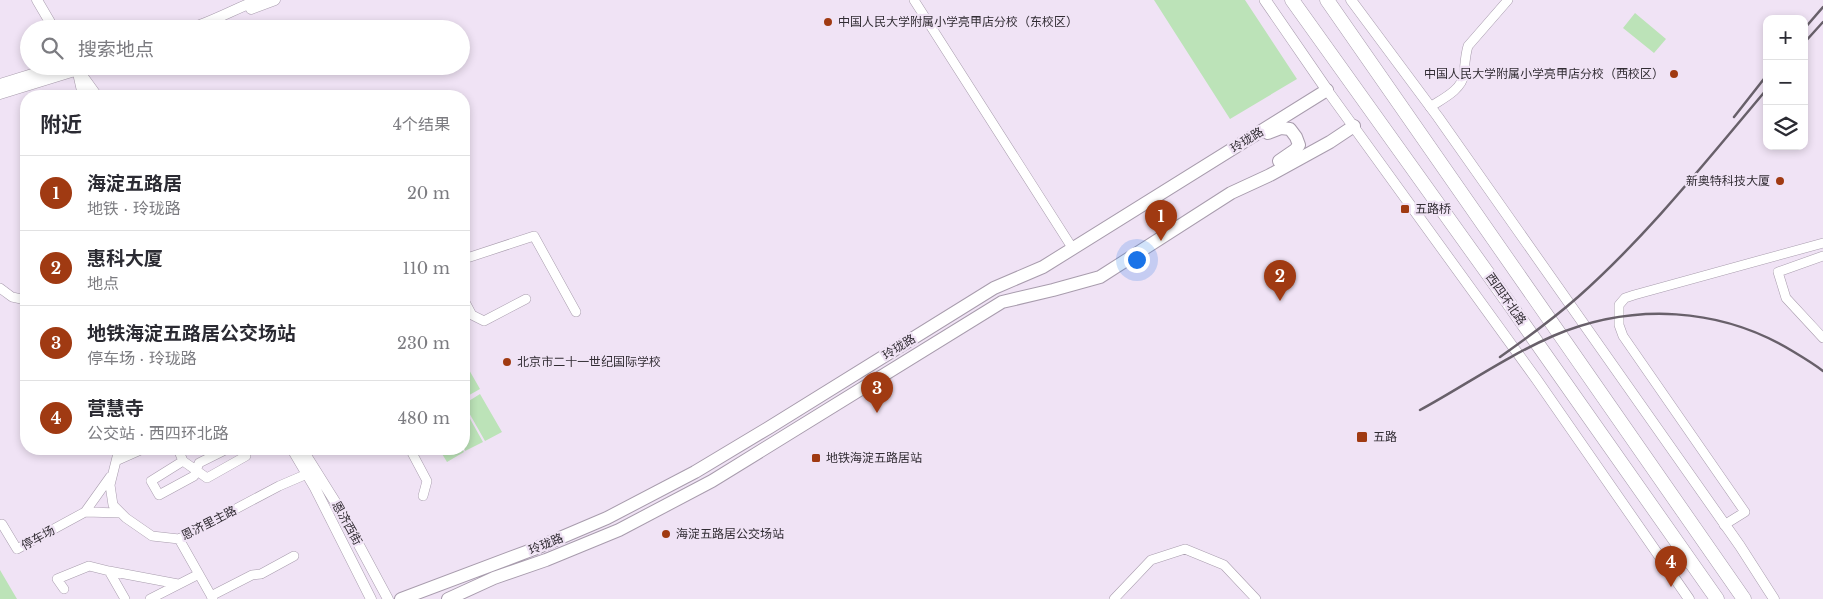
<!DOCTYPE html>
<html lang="zh">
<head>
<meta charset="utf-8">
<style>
  body { margin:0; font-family:"Libre Baskerville","Noto Sans SC",serif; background:#f2f2f3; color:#2b2b33 }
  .controls { position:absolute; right:15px; top:15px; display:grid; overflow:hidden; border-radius:10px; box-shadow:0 2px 8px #0003 }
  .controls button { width:45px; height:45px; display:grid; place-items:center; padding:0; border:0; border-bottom:1px solid #e1e1e2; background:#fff; color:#2b2b33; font:25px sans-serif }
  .you { position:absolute; left:1136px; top:259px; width:18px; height:18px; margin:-12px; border:4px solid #fff; border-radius:50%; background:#1a73e8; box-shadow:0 0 0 8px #1a73e833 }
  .badge { display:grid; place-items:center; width:32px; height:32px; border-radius:50%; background:#a03a12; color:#fff; font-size:16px; font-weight:700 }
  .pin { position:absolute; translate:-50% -41px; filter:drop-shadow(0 1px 2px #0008) }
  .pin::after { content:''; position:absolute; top:26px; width:18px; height:15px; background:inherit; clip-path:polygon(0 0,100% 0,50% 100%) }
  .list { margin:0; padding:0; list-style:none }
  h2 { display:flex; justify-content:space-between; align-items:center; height:65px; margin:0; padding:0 20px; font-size:21px }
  h2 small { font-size:16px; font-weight:400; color:#7c7c81 }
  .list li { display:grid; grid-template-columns:32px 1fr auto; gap:15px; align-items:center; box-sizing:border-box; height:75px; padding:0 20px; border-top:1px solid #e1e1e2 }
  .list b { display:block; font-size:19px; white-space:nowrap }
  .list p { margin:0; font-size:16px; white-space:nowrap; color:#7c7c81 }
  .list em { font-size:16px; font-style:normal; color:#7c7c81 }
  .icon { flex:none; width:28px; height:28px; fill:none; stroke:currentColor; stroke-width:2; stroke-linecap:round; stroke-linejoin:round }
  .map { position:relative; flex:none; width:1823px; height:599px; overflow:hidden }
  .search { position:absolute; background:#fff; box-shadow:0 2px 8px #0003; left:20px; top:20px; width:450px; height:55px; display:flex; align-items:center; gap:12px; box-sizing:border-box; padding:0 18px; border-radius:28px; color:#7c7c81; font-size:19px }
  .panel { position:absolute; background:#fff; box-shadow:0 2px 8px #0003; left:20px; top:90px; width:450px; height:365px; border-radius:20px }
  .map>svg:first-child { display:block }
  .green { fill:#bce3b8 }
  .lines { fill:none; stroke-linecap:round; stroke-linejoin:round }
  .minor-casing { stroke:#a89cad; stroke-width:10 }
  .tertiary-casing { stroke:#a89cad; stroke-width:11 }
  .secondary-casing { stroke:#a89cad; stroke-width:12 }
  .primary-casing { stroke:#a89cad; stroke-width:14 }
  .trunk-casing { stroke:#a89cad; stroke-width:15 }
  .minor { stroke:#fff; stroke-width:9 }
  .tertiary { stroke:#fff; stroke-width:10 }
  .secondary { stroke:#fff; stroke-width:11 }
  .primary { stroke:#fff; stroke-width:12 }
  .trunk { stroke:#fff; stroke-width:14 }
  .rail { stroke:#68606a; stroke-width:2.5 }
  .poi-dot { fill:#a03a12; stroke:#f0e3f5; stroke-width:2 }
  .labels { text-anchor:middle; stroke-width:4.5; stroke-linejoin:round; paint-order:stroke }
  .poi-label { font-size:12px; fill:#312c33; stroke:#f0e3f5; text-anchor:start }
  .street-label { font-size:12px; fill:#312c33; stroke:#f0e3f5 }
</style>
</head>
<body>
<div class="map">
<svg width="1823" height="599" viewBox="0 0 1823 599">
  <rect width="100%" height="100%" fill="#f0e3f5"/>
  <path class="green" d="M 1154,0 L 1245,0 L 1297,79 L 1230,119 Z
    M 1635,13 L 1666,39 L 1654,53 L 1623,28 Z
    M 464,361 L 480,389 L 464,398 Z
    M 480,394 L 502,432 L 485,441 L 464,404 Z
    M 464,408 L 483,442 L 465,451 L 464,448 Z
    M 439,449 L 462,449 L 464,452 L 447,462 Z
    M 0,570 L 17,599 L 0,599 Z"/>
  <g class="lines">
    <g class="minor-casing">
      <path id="minor" d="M 914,0 L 1073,249
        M 1430,107 C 1442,99 1462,90 1464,74 C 1465,64 1465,56 1468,46 L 1508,0
        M 1823,256 L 1778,272 L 1786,298 L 1823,338
        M 464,259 L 534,236 L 576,312
        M 0,288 L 12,297 L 26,300
        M 464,300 L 472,315 L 484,321 L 526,299
        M 119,449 L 110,485 L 113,505 L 126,518 L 152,536 L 179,539 L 279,486 L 307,474
        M 178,449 L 183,461 L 151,481 L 159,495 L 194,476 L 199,463 L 227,449
        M 410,449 L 427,481 L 423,496
        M 116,461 L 143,449
        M 183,461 L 207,478 L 246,456 L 241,449
        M 110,477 L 85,512 L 121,513
        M 2,524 L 17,549 L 85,512
        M 1724,525 L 1745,512 L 1623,336 L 1619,325 L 1619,305 L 1625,298 L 1634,295 L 1823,243
        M 179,539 L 213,599
        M 64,589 L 57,579 L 89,566 L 109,571
        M 211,596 L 252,575 L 261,574 L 294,556
        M 125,599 L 109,571 L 178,584
        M 150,599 L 199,574
        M 1114,599 L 1151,560 L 1185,549 L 1224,565 L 1256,599"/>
    </g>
    <g class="tertiary-casing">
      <path id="tertiary" d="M 37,0 L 54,29
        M 1351,0 L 1438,117 L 1740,546 L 1774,599
        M 251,9 L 275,0
        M 189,29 C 213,21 235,9 258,0
        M 76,67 L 97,96
        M 78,73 L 82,91 L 86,96
        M 0,84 L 58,66
        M 1327,90 L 1537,380 L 1689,599
        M 0,94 L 78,70 L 101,66
        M 292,449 L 315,488 L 371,599
        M 302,449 L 339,508 L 388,599"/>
    </g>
    <g class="secondary-casing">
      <path id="secondary" d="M 1265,0 L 1327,90"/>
    </g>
    <g class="primary-casing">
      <path id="primary" d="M 1268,133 L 1281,128 L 1290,129 L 1296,137 L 1299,145 L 1295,150 L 1279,161
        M 401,599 L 534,549 L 607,518 L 695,472 L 770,427 L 994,288 L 1043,267 L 1327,90
        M 448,599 L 494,578 L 546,560 L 619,530 L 712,481 L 1002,302 L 1053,290 L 1100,277 L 1231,193 L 1270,175 L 1330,142 L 1354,126"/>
    </g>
    <g class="trunk-casing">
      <path id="trunk" d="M 1292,0 L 1506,299 L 1717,599
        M 1327,0 L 1744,599"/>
    </g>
    <use href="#minor" class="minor"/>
    <use href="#tertiary" class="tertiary"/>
    <use href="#secondary" class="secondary"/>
    <use href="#primary" class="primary"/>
    <use href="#trunk" class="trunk"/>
    <path class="rail" d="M 1804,29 L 1823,7
      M 1804,43 L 1823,22
      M 1734,117 L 1767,75
      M 1500,357 C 1527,338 1553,319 1578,297 C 1648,235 1707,160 1767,89
      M 1420,410 C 1464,386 1507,356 1553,336 C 1633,302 1721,307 1794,352 C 1804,358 1814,364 1823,371"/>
  </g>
  <g class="poi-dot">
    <circle cx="828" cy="22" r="5"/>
    <circle cx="1674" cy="74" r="5"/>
    <circle cx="1780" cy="181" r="5"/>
    <rect x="1400" y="204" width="10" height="10" rx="2.5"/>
    <circle cx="507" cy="362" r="5"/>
    <rect x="1356" y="431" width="12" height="12" rx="2.5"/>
    <rect x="811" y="453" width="10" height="10" rx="2.5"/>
    <circle cx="666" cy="534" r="5"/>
  </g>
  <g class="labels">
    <g class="poi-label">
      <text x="838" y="26">中国人民大学附属小学亮甲店分校（东校区）</text>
      <text x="1664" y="78" text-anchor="end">中国人民大学附属小学亮甲店分校（西校区）</text>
      <text x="1770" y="185" text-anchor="end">新奥特科技大厦</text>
      <text x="1415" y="213">五路桥</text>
      <text x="517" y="366">北京市二十一世纪国际学校</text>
      <text x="1373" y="441">五路</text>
      <text x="826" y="462">地铁海淀五路居站</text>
      <text x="676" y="538">海淀五路居公交场站</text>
    </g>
    <g class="street-label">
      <text transform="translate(1247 140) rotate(-32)" y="4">玲珑路</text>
      <text transform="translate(1506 299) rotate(55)" y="4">西四环北路</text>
      <text transform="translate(899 347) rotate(-32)" y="4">玲珑路</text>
      <text transform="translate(209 523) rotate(-27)" y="4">恩济里主路</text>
      <text transform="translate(347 523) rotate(61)" y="4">恩济西街</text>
      <text transform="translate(38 538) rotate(-29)" y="4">停车场</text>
      <text transform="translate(546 544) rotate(-22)" y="4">玲珑路</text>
    </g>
  </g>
</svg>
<div class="controls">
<button>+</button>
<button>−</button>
<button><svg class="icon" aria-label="layers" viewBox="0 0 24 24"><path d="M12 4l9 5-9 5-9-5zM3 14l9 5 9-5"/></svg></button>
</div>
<div class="you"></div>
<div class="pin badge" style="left:1161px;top:241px">1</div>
<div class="pin badge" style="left:1280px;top:301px">2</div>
<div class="pin badge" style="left:877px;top:413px">3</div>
<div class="pin badge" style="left:1671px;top:587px">4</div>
<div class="search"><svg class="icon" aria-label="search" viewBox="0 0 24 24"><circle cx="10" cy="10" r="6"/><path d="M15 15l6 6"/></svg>搜索地点</div>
<section class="panel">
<h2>附近<small>4个结果</small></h2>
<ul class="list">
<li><span class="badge">1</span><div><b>海淀五路居</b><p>地铁 · 玲珑路</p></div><em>20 m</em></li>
<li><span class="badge">2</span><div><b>惠科大厦</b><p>地点</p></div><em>110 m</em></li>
<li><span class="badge">3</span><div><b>地铁海淀五路居公交场站</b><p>停车场 · 玲珑路</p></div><em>230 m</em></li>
<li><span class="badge">4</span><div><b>营慧寺</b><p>公交站 · 西四环北路</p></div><em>480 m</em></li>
</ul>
</section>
</div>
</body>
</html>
